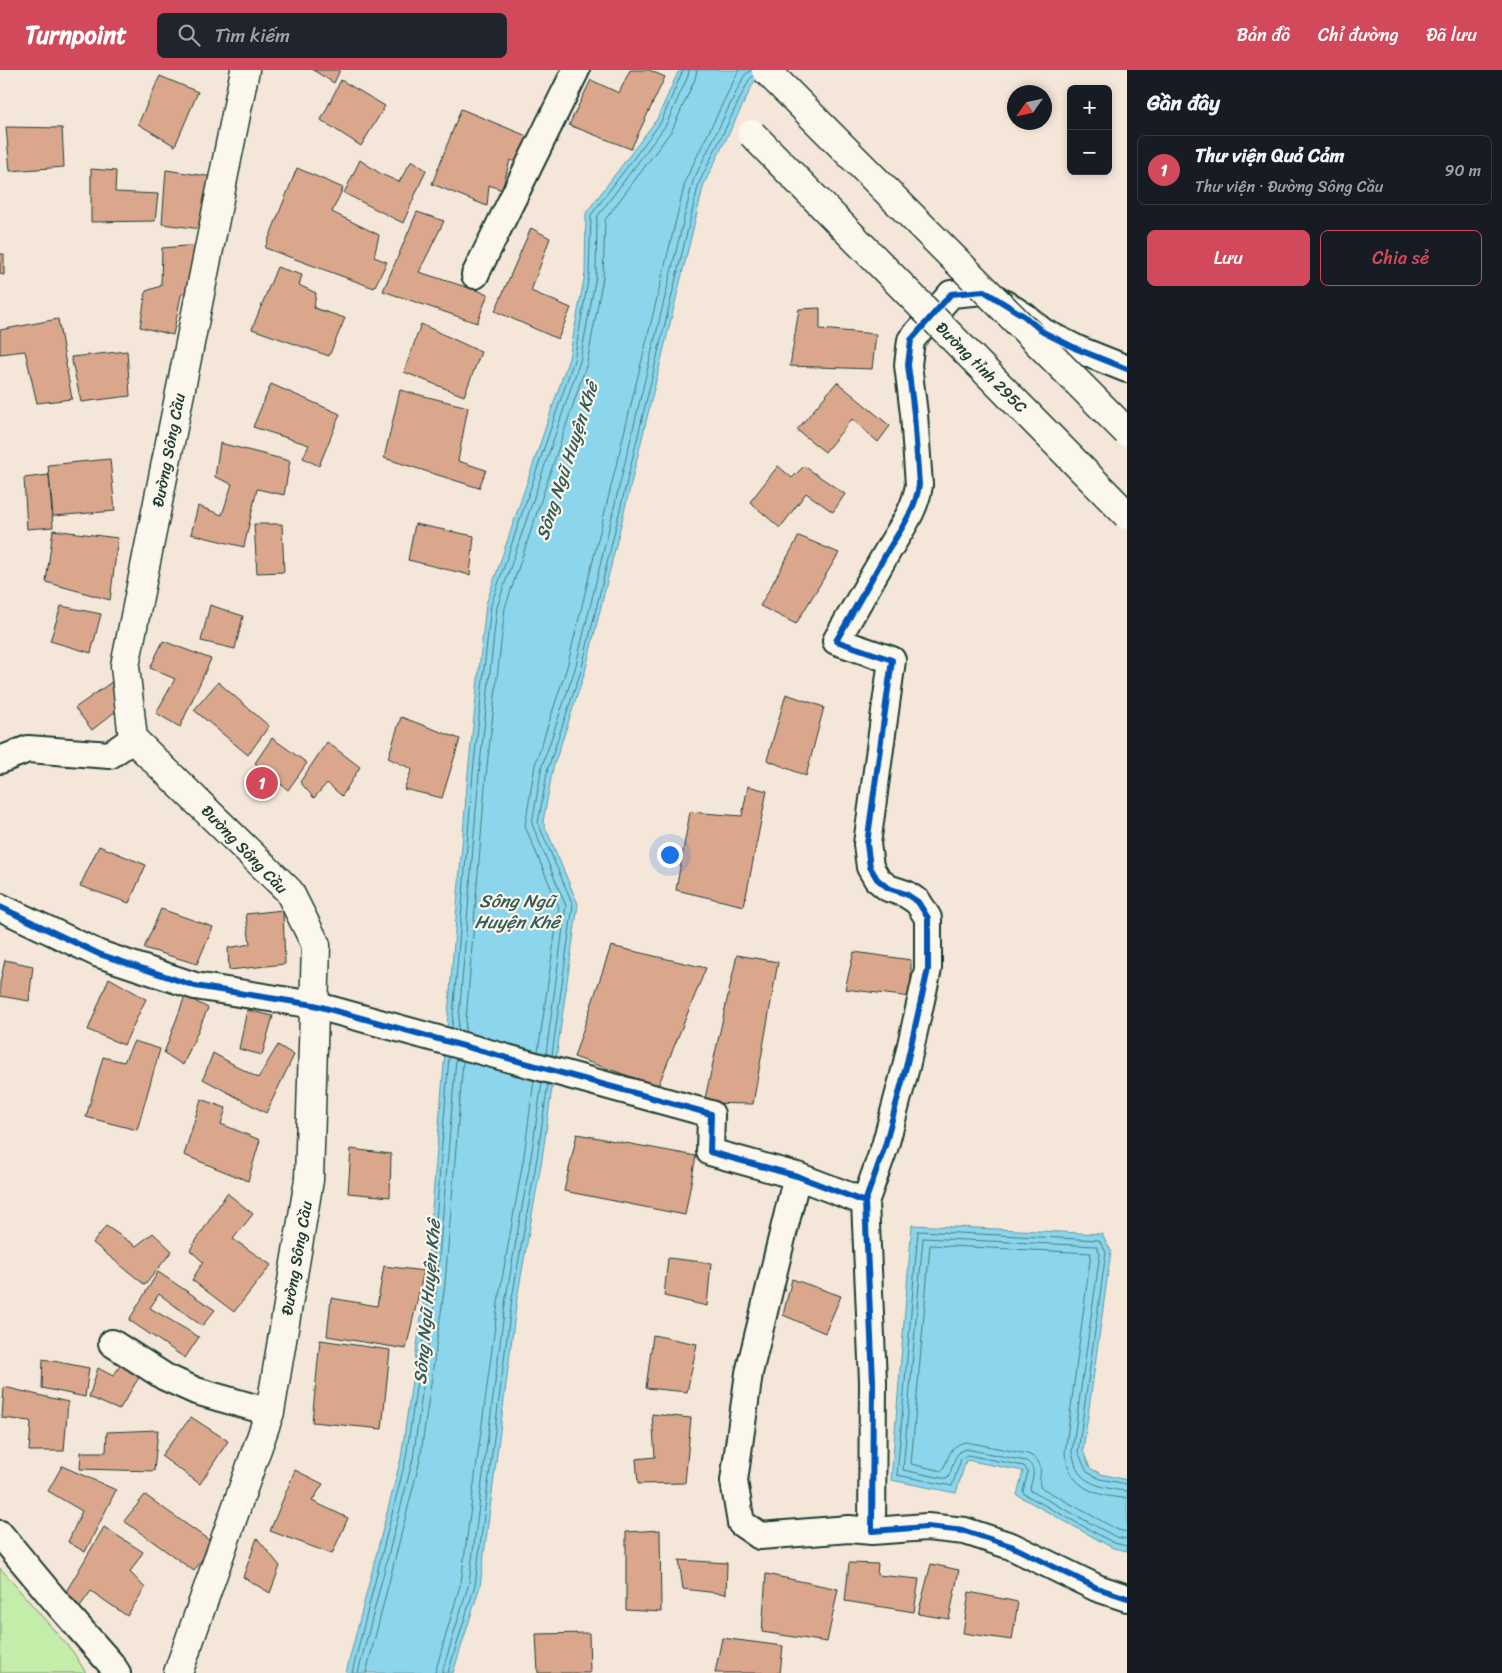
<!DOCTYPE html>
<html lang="vi">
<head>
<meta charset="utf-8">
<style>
  body { margin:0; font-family:Sriracha,sans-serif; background:#20242c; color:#f1f3f6 }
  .controls { position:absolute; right:15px; top:15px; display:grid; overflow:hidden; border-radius:8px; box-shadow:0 2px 8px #0003 }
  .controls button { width:45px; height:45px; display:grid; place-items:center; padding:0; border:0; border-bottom:1px solid #363941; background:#171b24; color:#f1f3f6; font:25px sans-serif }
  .compass { position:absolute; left:1007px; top:15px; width:45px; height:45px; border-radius:50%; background:#171b24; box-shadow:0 2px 8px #0003; rotate:236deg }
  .you { position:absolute; left:669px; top:784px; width:18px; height:18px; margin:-12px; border:4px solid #fff; border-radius:50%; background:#1a73e8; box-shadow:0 0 0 8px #1a73e833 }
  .badge { display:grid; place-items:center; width:32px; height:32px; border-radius:50%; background:#d1495b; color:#fff; font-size:16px; font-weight:700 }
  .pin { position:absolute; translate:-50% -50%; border:2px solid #fff; box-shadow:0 1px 5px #0006 }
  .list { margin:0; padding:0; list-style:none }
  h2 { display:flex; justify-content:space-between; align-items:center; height:65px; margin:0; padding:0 20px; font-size:21px }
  h2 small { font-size:16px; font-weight:400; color:#9ea1a6 }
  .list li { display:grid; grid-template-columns:32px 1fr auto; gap:15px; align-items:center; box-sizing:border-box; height:70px; margin:0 10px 10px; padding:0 10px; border:1px solid #363941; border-radius:8px }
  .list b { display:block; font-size:19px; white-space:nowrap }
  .list p { margin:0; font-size:16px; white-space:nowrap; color:#9ea1a6 }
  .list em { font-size:16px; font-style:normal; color:#9ea1a6 }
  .actions { display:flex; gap:10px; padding:15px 20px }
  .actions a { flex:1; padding:11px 0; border:1px solid #d1495b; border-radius:8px; text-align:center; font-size:18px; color:#d1495b }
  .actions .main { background:#d1495b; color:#fff }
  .icon { flex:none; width:28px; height:28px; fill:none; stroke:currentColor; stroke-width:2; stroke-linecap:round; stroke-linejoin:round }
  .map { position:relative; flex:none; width:1127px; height:1603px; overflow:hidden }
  header { display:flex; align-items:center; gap:30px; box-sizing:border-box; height:70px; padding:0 25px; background:#d1495b; color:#fff }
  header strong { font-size:24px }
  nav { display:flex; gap:28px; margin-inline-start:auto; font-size:18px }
  .search { width:350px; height:45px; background:#20242c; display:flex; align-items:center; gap:12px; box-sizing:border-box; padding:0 18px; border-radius:8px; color:#9ea1a6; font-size:19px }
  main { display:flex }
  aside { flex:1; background:#171b24 }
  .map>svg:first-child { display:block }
  .green { fill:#c3eda8; stroke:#71956e }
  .water { fill:#8bd6ec; stroke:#6099a2 }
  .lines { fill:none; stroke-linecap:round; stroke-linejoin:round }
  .shore { stroke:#4a7a7e; stroke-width:1 }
  .building { fill:#daa78d; stroke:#1f3d34 }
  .minor-casing { stroke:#1f3d34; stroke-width:30 }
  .secondary-casing { stroke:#1f3d34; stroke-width:31 }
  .minor { stroke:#fbf7ec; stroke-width:26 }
  .secondary { stroke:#fbf7ec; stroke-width:28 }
  .primary-bridge-casing { stroke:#1f3d34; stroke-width:31; stroke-linecap:butt }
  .primary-bridge { stroke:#fbf7ec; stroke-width:28 }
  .cycleway-casing { stroke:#fbf7ec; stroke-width:9 }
  .cycleway { stroke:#0057b8; stroke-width:6 }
  .labels { text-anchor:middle; stroke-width:4.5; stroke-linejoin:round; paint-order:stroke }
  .street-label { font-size:16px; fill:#1f3d34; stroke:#fbf7ec }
  .water-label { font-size:18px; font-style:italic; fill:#355c59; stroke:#fbf7ec }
</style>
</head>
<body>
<header>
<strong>Turnpoint</strong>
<div class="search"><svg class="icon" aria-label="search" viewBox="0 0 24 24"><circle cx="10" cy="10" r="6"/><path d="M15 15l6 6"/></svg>Tìm kiếm</div>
<nav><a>Bản đồ</a><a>Chỉ đường</a><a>Đã lưu</a></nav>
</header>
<main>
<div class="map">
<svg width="1127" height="1603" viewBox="0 0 1127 1603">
  <rect width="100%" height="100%" fill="#f4e7d9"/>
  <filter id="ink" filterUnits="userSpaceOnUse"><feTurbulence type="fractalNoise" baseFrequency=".02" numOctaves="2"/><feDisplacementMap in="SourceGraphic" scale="10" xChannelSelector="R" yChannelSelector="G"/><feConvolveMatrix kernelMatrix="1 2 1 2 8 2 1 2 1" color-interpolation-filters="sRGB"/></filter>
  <g filter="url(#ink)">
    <path class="green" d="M 0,1498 L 73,1582 L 86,1603 L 0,1603 Z"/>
    <path class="water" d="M 679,0 L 770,0 L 754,12 L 704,114 L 585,602 L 553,698 L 543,752 L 578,834 L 542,1089 L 517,1229 L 480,1516 L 453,1603 L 346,1603 L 401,1388 L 426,1212 L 468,703 L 486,534 L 569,288 L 585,204 L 586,143 L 657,49 Z
      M 912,1155 L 1102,1164 L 1111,1181 L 1083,1381 L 1090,1398 L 1101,1404 L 1127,1410 L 1127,1481 L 1113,1478 L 1017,1425 L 1023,1401 L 966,1390 L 956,1423 L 891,1410 Z"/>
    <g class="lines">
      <path class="shore" d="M 452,958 L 473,703 L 491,535 L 574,290 L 589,205 L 591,145 L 661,52 L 683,0
        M 458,960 L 479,704 L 497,537 L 580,291 L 596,206 L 597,147 L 666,55 L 688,6 L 689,0
        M 465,962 L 486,705 L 505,538 L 587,293 L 603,207 L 605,150 L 672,60 L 695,9 L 697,0
        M 538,982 L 559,837 L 525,756 L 535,695 L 567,597 L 686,109 L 739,0
        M 546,984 L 566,836 L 532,754 L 542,696 L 575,599 L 693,111 L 744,6 L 751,0
        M 552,985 L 573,835 L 538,753 L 548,698 L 581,601 L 699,113 L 749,10 L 753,6
        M 1127,1414 L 1100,1409 L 1087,1402 L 1078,1382 L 1106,1182 L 1099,1170 L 918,1161 L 897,1405 L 952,1416 L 961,1389 L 967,1385 L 1024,1396 L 1028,1402 L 1023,1421 L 1024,1424 L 1114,1473 L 1127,1476
        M 1127,1421 C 1113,1420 1091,1416 1081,1405 C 1076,1400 1074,1389 1072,1382 L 1100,1184 L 1096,1176 L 923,1168 L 903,1400 L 947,1409 C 954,1399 952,1382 966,1379 L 1026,1391 C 1037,1397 1033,1407 1030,1418 L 1031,1421 L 1116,1467 L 1127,1469
        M 1127,1428 C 1111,1428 1086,1423 1075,1409 C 1070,1403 1066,1391 1065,1383 L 1091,1183 L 930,1175 L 911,1394 L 942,1401 C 949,1388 949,1375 966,1372 L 1028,1384 C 1047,1393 1038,1402 1040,1417 L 1118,1460 L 1127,1462
        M 352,1603 L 406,1388 L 431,1213 L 449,987
        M 358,1603 L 413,1389 L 437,1213 L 456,989
        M 366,1603 L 420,1390 L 445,1214 L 463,991
        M 435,1603 L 461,1512 L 499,1226 L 524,1086 L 534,1010
        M 442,1603 L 469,1513 L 506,1227 L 531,1087 L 542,1012
        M 448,1603 L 475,1515 L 512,1228 L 537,1088 L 548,1014"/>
    </g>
    <path class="building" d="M 313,0 L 340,0 L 334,13 Z
      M 630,0 L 649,0 L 665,7 L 631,79 L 569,55 L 591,10 L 619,23 Z
      M 160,6 L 198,22 L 175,76 L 138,54 Z
      M 341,10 L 385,36 L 361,76 L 321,50 Z
      M 461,39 L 539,71 L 532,98 L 510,90 L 502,120 L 489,115 L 487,136 L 432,114 Z
      M 6,57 L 62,58 L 64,97 L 10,101 Z
      M 360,90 L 381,104 L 399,112 L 412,90 L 426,100 L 403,153 L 344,123 Z
      M 297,98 L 343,118 L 332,142 L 379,165 L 374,187 L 387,192 L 374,218 L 265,178 Z
      M 91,99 L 116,101 L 115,122 L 158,124 L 155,151 L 91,152 Z
      M 166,100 L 220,108 L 209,160 L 162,154 Z
      M 417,142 L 444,151 L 419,202 L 488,224 L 477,253 L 383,221 Z
      M 531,158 L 550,168 L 531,221 L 571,238 L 558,269 L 495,241 Z
      M 198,175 L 197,214 L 181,225 L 173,265 L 140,257 L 146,221 L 161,216 L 162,178 Z
      M 0,184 L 4,184 L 4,205 L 0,204 Z
      M 277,197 L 302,205 L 299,215 L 316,223 L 314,238 L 345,248 L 329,286 L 252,259 Z
      M 820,238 L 820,259 L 876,264 L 872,299 L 790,296 L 799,239 Z
      M 58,249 L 72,329 L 37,333 L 25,281 L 0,284 L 0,260 Z
      M 421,254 L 481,282 L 464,326 L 404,302 Z
      M 127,281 L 130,326 L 81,332 L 71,287 Z
      M 837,312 L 890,356 L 878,372 L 852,349 L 825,382 L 797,360 Z
      M 271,314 L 340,344 L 319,396 L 303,388 L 309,375 L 253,357 Z
      M 400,320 L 468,337 L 458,391 L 486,400 L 479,418 L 384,388 Z
      M 220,373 L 290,391 L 284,425 L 257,419 L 244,477 L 191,464 L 198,436 L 222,445 L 232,414 L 215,407 Z
      M 110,389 L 115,441 L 53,446 L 48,395 Z
      M 778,396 L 792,408 L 804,396 L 845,424 L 833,442 L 806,423 L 780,458 L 750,432 Z
      M 49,405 L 53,457 L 27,459 L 24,408 Z
      M 254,454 L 282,454 L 284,502 L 257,503 Z
      M 415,454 L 474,466 L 470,505 L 408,490 Z
      M 53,460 L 118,468 L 110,530 L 46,512 Z
      M 799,466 L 839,483 L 796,554 L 760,536 Z
      M 210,535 L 243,546 L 235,579 L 201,571 Z
      M 61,536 L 101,544 L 91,583 L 50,571 Z
      M 163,571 L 211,589 L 180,657 L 156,643 L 175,609 L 150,598 Z
      M 113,611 L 126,633 L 92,660 L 75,638 Z
      M 218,612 L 269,656 L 248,685 L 194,640 Z
      M 786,624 L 824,637 L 806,706 L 767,690 Z
      M 401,647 L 460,669 L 442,728 L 404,719 L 412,699 L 388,688 Z
      M 272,668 L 307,693 L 288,720 L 255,693 Z
      M 327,672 L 360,697 L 342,726 L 327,713 L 314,728 L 300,712 Z
      M 748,716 L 767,721 L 744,836 L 676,820 L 690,742 L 742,746 Z
      M 99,776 L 146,795 L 129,833 L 80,816 Z
      M 161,839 L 213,857 L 197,894 L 144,878 Z
      M 283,840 L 285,894 L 229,900 L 228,878 L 250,874 L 246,844 Z
      M 611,876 L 706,898 L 658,1016 L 574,987 Z
      M 854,882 L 911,890 L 911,927 L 845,919 Z
      M 737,885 L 778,892 L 753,1034 L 704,1033 Z
      M 5,890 L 33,896 L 29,931 L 0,926 L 0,913 Z
      M 109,908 L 146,929 L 124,975 L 88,960 Z
      M 185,926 L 208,938 L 183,995 L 164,983 Z
      M 247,940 L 273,946 L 262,985 L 239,979 Z
      M 134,971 L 160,979 L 137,1060 L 86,1047 L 103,987 L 124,992 Z
      M 278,975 L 294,985 L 266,1043 L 203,1009 L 213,983 L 258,1008 Z
      M 201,1029 L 226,1038 L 221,1054 L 260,1070 L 248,1111 L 184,1085 Z
      M 577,1064 L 696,1086 L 685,1145 L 564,1121 Z
      M 351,1079 L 391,1084 L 390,1127 L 348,1123 Z
      M 227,1123 L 253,1144 L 233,1169 L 271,1195 L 234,1242 L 192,1210 L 203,1192 L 190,1180 Z
      M 106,1156 L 136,1176 L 153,1163 L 172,1181 L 145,1215 L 93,1173 Z
      M 668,1188 L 711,1193 L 707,1236 L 664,1226 Z
      M 384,1196 L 424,1201 L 406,1279 L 327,1266 L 331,1228 L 377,1236 Z
      M 158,1202 L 215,1240 L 202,1256 L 159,1224 L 150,1238 L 199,1267 L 185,1288 L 129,1250 Z
      M 792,1209 L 841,1226 L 825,1263 L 783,1245 Z
      M 653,1265 L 697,1274 L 687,1322 L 646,1318 Z
      M 320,1270 L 390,1280 L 382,1359 L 312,1352 Z
      M 43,1289 L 89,1298 L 85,1327 L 42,1318 Z
      M 125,1289 L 143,1301 L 119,1340 L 89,1327 L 98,1298 L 113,1306 Z
      M 4,1317 L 68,1332 L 64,1381 L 29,1381 L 31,1354 L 30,1351 L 2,1348 Z
      M 652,1344 L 691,1348 L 685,1413 L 638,1414 L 636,1389 L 655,1387 Z
      M 191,1347 L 228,1371 L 200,1414 L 161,1386 Z
      M 158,1360 L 154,1401 L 80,1399 L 81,1382 L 106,1382 L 107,1362 Z
      M 62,1396 L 116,1420 L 85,1482 L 68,1472 L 82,1441 L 48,1421 Z
      M 295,1400 L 323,1414 L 312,1431 L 348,1448 L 332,1484 L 270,1461 Z
      M 145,1425 L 213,1473 L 194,1501 L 124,1451 Z
      M 104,1457 L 143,1482 L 130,1502 L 145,1518 L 127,1546 L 91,1521 L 78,1539 L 63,1527 Z
      M 660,1460 L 661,1542 L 626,1540 L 626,1462 Z
      M 257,1468 L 280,1496 L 270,1523 L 243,1507 Z
      M 679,1490 L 727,1493 L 726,1524 L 683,1519 Z
      M 849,1493 L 878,1494 L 877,1505 L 919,1509 L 914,1542 L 845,1531 Z
      M 931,1494 L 959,1500 L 949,1549 L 918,1544 Z
      M 766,1504 L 838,1519 L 827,1572 L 762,1562 Z
      M 969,1522 L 1018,1532 L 1012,1570 L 963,1563 Z
      M 589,1563 L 590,1603 L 538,1603 L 536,1564 Z
      M 722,1568 L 783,1576 L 780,1603 L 715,1603 Z"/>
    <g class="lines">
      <g class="minor-casing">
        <path id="minor" d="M 475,205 L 576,0
          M 0,690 L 28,679 L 110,685 L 133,669
          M 0,837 L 99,884 L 195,916 L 314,935 L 711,1044 L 710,1082 L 797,1106 L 865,1132 L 873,1311 L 872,1461 L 927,1457 L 965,1461 L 1011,1476 L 1097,1518 L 1127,1528
          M 797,1106 L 749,1303 L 734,1411 L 741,1453 L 760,1466 L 849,1459 L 872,1461
          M 865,1132 L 885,1076 L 906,997 L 928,899 L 928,848 L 918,832 L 906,824 L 888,818 L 877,809 L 870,797 L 867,774 L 892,590 L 836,571 C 853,542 869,513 886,484 C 899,461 915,442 919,415 L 914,344 L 908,295 L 911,270 L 951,224 L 984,221 L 1024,246 L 1043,262 L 1077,279 L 1127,299
          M 112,1273 L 165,1307 L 196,1321 L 270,1342
          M 0,1464 L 59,1535 L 111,1594 L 117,1603"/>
      </g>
      <g class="secondary-casing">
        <path id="secondary" d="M 178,1603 L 270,1342 L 309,1110 L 316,875 L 289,821 L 133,669 L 125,596 L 245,0"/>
      </g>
      <use href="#minor" class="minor"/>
      <use href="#secondary" class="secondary"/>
      <g class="primary-bridge-casing">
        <path id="primary-bridge" d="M 766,0 L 1127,362
          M 752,64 L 1127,445"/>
      </g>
      <use href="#primary-bridge" class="primary-bridge"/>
      <g class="cycleway-casing">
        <path id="cycleway" d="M 0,837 L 99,884 L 195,916 L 314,935 L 711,1044 L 710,1082 L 797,1106 L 865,1132 L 873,1311 L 872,1461 L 927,1457 L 965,1461 L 1011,1476 L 1097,1518 L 1127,1528
          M 865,1132 L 885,1076 L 906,997 L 928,899 L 928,848 L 918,832 L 906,824 L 888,818 L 877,809 L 870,797 L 867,774 L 892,590 L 836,571 C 853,542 869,513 886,484 C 899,461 915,442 919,415 L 914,344 L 908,295 L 911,270 L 951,224 L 984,221 L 1024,246 L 1043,262 L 1077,279 L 1127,299"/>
      </g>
      <use href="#cycleway" class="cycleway"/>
    </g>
  </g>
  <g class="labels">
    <g class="street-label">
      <text transform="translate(982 297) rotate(45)" y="6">Đường tỉnh 295C</text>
      <text transform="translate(168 380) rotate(-79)" y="6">Đường Sông Cầu</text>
      <text transform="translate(245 779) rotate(46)" y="6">Đường Sông Cầu</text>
      <text transform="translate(296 1188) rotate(-80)" y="6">Đường Sông Cầu</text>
    </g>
    <g class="water-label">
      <text transform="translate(567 391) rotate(-72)" y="6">Sông Ngũ Huyện Khê</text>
      <text x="517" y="837">Sông Ngũ<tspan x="517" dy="21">Huyện Khê</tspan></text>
      <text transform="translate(427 1232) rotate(-85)" y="6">Sông Ngũ Huyện Khê</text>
    </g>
  </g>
</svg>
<div class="controls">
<button>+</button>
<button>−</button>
</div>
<svg class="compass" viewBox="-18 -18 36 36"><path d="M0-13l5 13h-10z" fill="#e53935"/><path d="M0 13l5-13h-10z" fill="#9ea1a6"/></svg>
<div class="you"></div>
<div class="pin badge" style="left:262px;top:713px">1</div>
</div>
<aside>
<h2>Gần đây<small></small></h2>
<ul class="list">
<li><span class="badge">1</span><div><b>Thư viện Quả Cảm</b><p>Thư viện · Đường Sông Cầu</p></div><em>90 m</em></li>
</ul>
<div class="actions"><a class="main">Lưu</a><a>Chia sẻ</a></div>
</aside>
</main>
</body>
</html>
